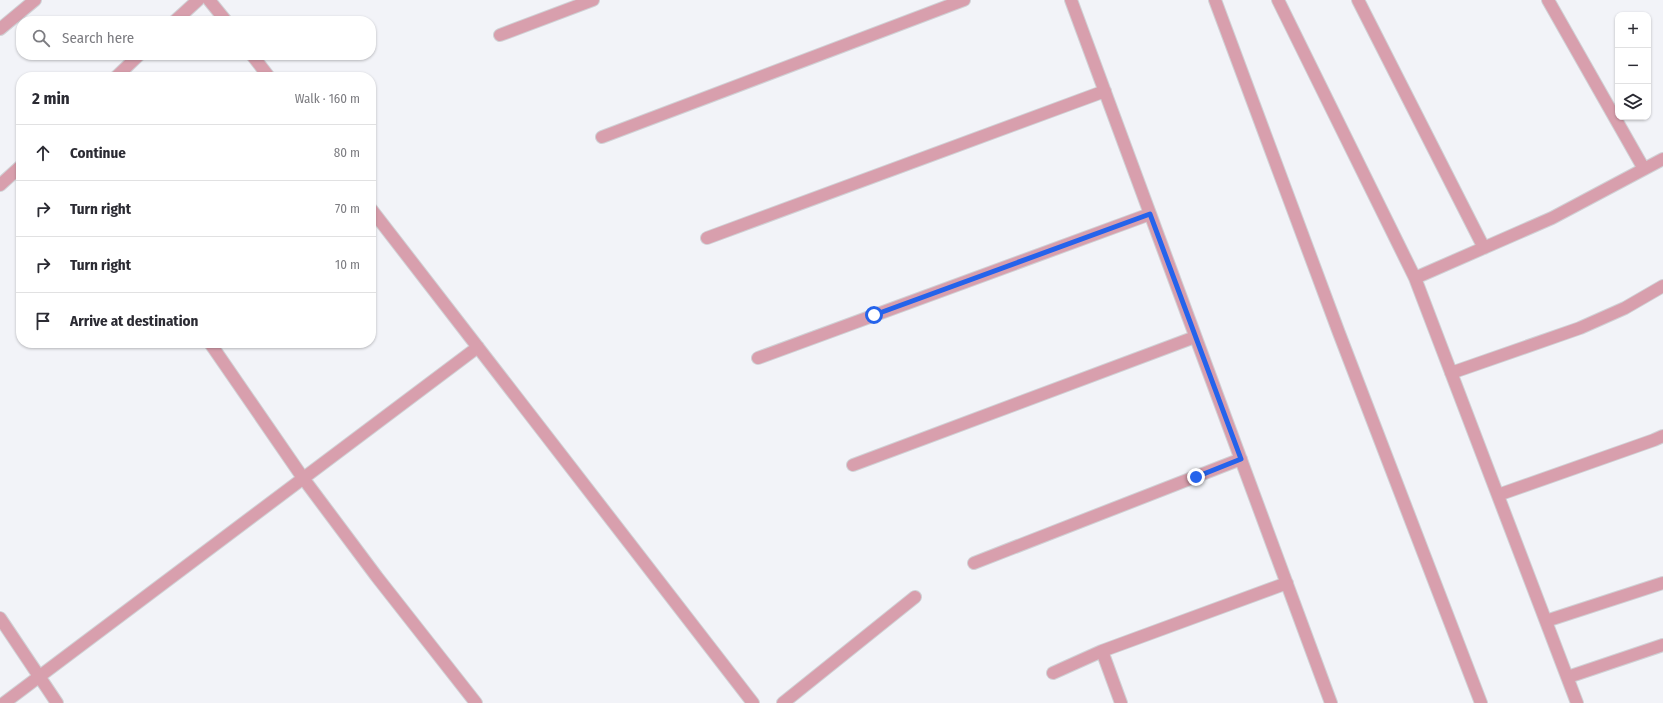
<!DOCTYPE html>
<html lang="en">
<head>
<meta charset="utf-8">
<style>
  body { margin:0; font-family:"Fira Sans Condensed",sans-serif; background:#f2f2f3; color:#2b2b33 }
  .controls { position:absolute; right:12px; top:12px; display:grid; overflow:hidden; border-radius:8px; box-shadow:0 1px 3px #0004 }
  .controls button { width:36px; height:36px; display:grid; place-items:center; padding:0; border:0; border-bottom:1px solid #e1e1e2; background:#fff; color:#2b2b33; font:20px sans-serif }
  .stop { position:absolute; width:12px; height:12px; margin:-9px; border:3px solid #2563eb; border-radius:50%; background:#fff }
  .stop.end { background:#2563eb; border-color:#fff; box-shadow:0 1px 4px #0008 }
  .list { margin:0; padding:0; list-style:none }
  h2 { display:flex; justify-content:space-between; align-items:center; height:52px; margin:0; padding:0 16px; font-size:17px }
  h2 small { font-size:13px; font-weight:400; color:#7c7c81 }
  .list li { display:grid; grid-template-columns:26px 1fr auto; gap:12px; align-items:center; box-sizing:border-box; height:56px; padding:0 16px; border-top:1px solid #e1e1e2 }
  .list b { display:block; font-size:15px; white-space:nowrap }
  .list em { font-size:13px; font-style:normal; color:#7c7c81 }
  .icon { flex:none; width:22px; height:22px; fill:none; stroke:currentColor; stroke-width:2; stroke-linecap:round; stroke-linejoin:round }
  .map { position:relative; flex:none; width:1663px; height:703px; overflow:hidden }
  .search { position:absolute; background:#fff; box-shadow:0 1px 3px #0004; left:16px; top:16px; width:360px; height:44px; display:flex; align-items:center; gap:10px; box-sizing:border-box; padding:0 14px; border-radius:16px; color:#7c7c81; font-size:15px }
  .panel { position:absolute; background:#fff; box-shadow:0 1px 3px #0004; left:16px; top:72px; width:360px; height:276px; border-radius:16px }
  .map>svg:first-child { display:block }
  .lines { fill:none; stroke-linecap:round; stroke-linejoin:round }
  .minor-casing { stroke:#d0d1d5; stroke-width:14 }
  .minor { stroke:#d89fad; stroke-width:12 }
  .route { stroke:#2563eb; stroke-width:5 }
</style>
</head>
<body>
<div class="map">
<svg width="1663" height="703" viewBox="0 0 1663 703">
  <rect width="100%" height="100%" fill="#f2f3f8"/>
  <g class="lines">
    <g class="minor-casing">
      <path id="minor" d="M 209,0 L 226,21
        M 1071,0 L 1331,703
        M 1215,0 L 1339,333 L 1481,703
        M 1278,0 L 1415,278 L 1577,703
        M 1358,0 L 1484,248
        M 1548,0 L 1644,169
        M 175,21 L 198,0
        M 0,29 L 35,0
        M 500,35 L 593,0
        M 252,55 L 269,77
        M 116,77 L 139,55
        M 602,137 L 964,0
        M 0,185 L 21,166
        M 371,209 L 753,703
        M 707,238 L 1105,91
        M 1415,278 L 1552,218 L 1663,159
        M 210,343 L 303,478 L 377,577 L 476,703
        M 758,358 L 1150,214
        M 1451,373 L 1580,328 L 1625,308 L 1663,286
        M 853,465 L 1195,337
        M 1498,495 L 1654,440 L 1663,436
        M 974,563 L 1241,459
        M 0,618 L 57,703
        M 1546,621 L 1663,583
        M 1102,651 L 1121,703
        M 1053,673 L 1102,651 L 1287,583
        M 1568,677 L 1663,645
        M 4,703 L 478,347
        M 783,703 L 915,597"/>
    </g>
    <use href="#minor" class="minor"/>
  </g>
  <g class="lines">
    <path class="route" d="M 874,315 L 1150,214 L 1241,459 L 1196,477"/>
  </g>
</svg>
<div class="controls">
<button>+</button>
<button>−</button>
<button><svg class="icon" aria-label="layers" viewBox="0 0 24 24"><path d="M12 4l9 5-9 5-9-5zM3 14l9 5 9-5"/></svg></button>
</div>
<div class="stop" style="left:874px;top:315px"></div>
<div class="stop end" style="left:1196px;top:477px"></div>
<div class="search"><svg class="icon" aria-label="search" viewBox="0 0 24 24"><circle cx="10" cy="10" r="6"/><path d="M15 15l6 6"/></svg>Search here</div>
<section class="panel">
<h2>2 min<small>Walk · 160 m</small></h2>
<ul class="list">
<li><svg class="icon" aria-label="ahead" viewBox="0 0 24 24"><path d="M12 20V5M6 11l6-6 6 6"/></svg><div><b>Continue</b></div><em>80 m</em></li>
<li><svg class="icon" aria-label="right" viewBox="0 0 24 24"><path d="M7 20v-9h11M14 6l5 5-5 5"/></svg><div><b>Turn right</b></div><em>70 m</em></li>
<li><svg class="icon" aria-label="right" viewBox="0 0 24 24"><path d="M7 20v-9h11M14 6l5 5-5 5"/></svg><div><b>Turn right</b></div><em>10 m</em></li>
<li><svg class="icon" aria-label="arrive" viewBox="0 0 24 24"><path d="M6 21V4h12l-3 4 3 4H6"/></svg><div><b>Arrive at destination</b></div></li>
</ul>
</section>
</div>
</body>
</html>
